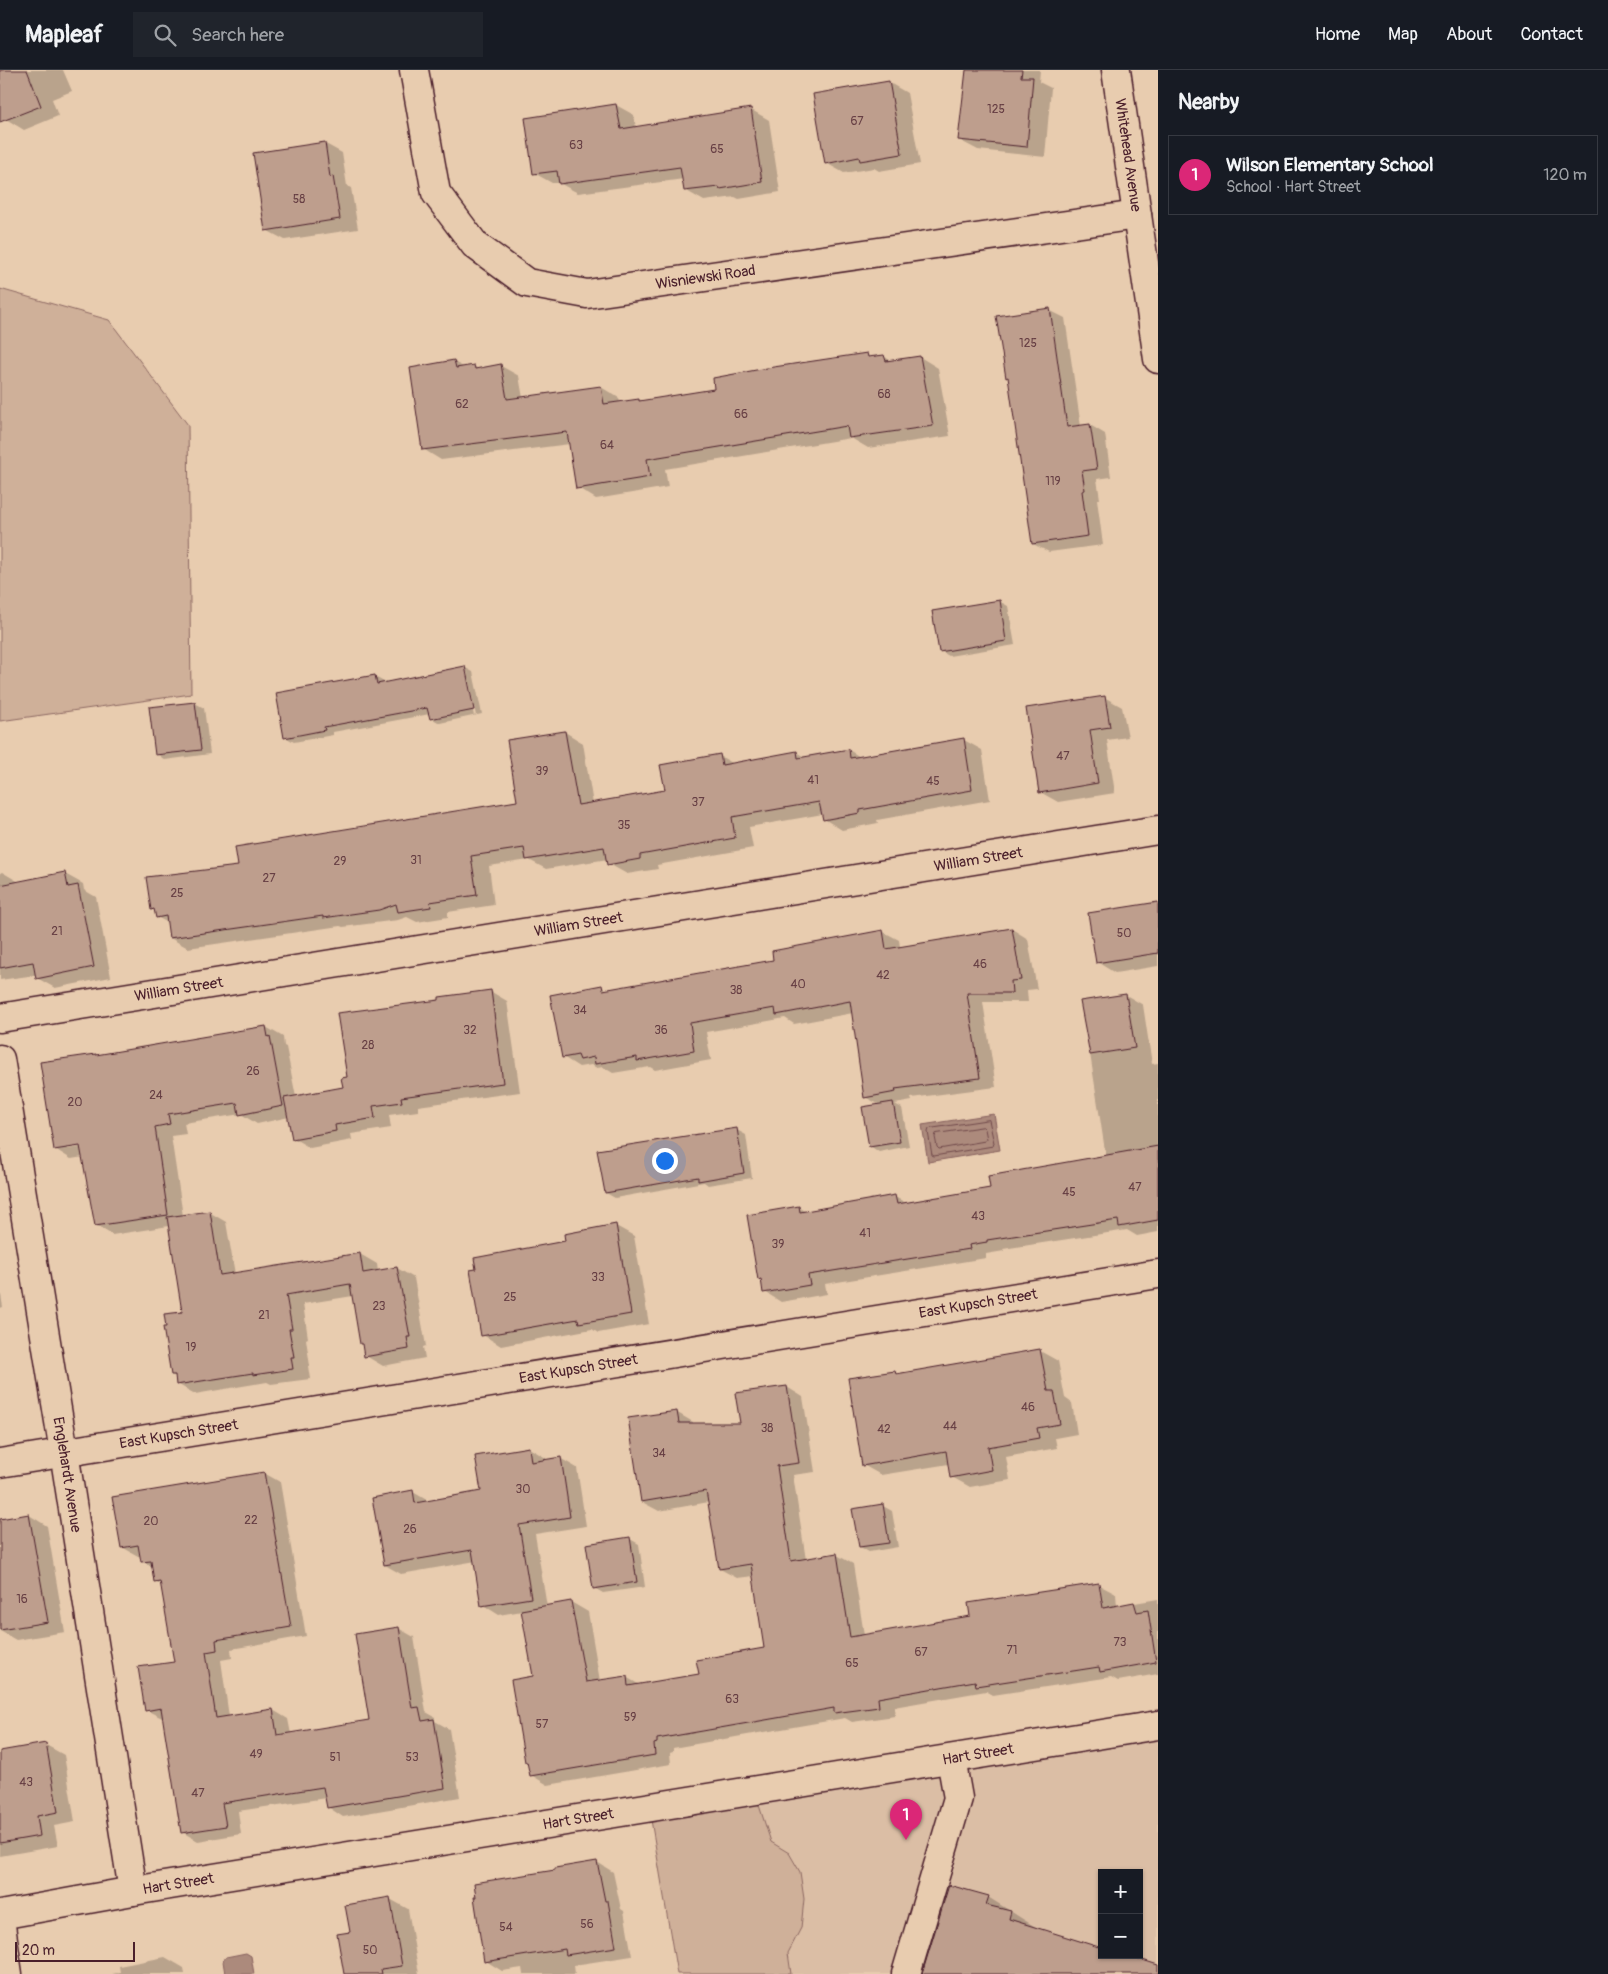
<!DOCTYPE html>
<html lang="en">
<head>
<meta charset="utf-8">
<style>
  body { margin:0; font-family:Pangolin,sans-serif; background:#20242c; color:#f1f3f6 }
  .controls { position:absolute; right:15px; bottom:15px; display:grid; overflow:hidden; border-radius:0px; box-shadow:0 1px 4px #0004 }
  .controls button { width:45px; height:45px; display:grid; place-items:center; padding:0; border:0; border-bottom:1px solid #363941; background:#171b24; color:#f1f3f6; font:25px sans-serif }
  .scale { position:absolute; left:15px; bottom:12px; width:120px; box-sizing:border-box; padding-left:5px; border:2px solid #4a1f2b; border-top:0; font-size:14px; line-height:18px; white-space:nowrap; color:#4a1f2b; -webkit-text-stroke:4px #e8ccaf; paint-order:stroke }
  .you { position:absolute; left:664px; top:1090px; width:18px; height:18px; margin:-12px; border:4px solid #fff; border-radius:50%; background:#1a73e8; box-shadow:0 0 0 8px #1a73e833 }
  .badge { display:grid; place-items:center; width:32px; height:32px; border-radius:50%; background:#db2777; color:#fff; font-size:16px; font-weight:700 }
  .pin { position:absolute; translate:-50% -41px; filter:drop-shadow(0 1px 2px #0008) }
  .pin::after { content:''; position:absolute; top:26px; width:18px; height:15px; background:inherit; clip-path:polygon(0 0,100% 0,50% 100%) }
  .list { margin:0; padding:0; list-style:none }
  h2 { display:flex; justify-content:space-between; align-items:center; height:65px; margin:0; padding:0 20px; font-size:21px }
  h2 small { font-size:16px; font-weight:400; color:#9ea1a6 }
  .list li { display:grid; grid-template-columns:32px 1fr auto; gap:15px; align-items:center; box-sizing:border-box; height:80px; margin:0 10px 10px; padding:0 10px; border:1px solid #363941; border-radius:0px }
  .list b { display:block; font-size:19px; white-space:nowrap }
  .list p { margin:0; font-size:16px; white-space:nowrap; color:#9ea1a6 }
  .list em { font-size:16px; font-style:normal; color:#9ea1a6 }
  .icon { flex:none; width:28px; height:28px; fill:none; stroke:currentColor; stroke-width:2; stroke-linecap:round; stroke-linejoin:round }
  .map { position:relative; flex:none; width:1158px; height:1904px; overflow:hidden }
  header { display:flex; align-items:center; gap:30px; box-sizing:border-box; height:70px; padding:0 25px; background:#171b24; border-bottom:1px solid #363941 }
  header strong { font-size:24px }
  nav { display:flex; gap:28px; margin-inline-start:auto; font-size:18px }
  .search { width:350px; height:45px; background:#20242c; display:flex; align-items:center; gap:12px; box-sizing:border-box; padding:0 18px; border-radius:0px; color:#9ea1a6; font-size:19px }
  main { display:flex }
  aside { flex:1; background:#171b24 }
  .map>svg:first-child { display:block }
  .built { fill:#dbbea5; fill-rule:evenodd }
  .green { fill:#cfb099; stroke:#8c6862 }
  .water { fill:#ac8a7c; stroke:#855f5c }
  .shadow { fill:#0003; fill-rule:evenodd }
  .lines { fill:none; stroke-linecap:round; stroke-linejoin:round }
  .shore { stroke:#714a4b; stroke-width:1 }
  .building { fill:#be9e8d; stroke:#4a1f2b }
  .minor-casing { stroke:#4a1f2b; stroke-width:31 }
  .minor { stroke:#e8ccaf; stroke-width:28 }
  .labels { text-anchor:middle; stroke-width:4; stroke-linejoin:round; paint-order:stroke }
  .number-label { font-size:12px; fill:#673f44 }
  .street-label { font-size:15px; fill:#4a1f2b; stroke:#e8ccaf }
</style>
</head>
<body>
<header>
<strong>Mapleaf</strong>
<div class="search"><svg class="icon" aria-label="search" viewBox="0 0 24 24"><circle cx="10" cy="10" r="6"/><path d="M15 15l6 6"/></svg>Search here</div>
<nav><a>Home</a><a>Map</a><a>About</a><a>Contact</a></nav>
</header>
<main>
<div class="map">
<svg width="1158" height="1904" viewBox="0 0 1158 1904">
  <rect width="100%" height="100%" fill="#e8ccaf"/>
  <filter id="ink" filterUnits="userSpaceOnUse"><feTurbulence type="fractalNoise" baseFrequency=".02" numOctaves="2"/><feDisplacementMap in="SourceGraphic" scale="10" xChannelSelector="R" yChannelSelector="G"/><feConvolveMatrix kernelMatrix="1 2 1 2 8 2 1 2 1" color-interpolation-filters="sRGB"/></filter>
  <g filter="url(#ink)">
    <path class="built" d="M 1158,1655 L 1158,1904 L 677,1904 L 754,1720 ZM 1102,1803 L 1139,1803 L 1139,1885 L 1102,1885 Z"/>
    <path class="green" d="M 0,219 L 109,250 L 188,355 L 191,624 L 0,651 Z
      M 754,1720 L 771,1772 L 789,1783 L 800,1802 L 804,1829 L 801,1858 L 788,1883 L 791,1904 L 677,1904 L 649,1738 Z"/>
    <path class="water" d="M 994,1044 L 1000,1080 L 928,1092 L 922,1055 Z
      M 246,1883 L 251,1886 L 254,1904 L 225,1904 L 223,1891 L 226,1887 Z"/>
    <path class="shadow" d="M 0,0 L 63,0 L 72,21 L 52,29 L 58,46 L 24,60 L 6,49 L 0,49 Z
      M 967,0 L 1040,0 L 1039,12 L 1051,18 L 1045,87 L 978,80 L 959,70 Z
      M 888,12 L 907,23 L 920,94 L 879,101 L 874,98 L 844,103 L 826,93 Z
      M 616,35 L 634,45 L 636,58 L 750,39 L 769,50 L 780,122 L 739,129 L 735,127 L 704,131 L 685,120 L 684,109 L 578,123 L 559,113 L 552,113 L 534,103 Z
      M 324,73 L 342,83 L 347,116 L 351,118 L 358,159 L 285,170 L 266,160 Z
      M 1049,240 L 1065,248 L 1081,357 L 1090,355 L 1105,364 L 1111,407 L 1097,409 L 1100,429 L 1097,429 L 1103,475 L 1049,482 L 1033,474 L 1010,309 L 1007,307 Z
      M 866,284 L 872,288 L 883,286 L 892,291 L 920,287 L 938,298 L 950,366 L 868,378 L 851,368 L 665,399 L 668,417 L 596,429 L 578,418 L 570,374 L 441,390 L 423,379 L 454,292 L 465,298 L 474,296 L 479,300 L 501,296 L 519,306 L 523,328 L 601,317 L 619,328 L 620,333 L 639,331 L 641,332 L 716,320 Z
      M 999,531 L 1008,536 L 1015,575 L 949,586 L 940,581 Z
      M 464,597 L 473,602 L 482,644 L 440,653 L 431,648 L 430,644 L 333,662 L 333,665 L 294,672 L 285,667 L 375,607 L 384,612 L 384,614 ZM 465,602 L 467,602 L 476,646 L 474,646 Z
      M 1104,627 L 1122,637 L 1128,667 L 1107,670 L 1115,723 L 1058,732 L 1040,722 Z
      M 195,633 L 204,638 L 210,684 L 165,690 L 157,684 Z
      M 565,662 L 583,673 L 593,734 L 666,721 L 720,686 L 734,694 L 796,682 L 806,688 L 849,680 L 860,687 L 964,670 L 982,680 L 990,730 L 877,750 L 878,753 L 842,760 L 824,749 L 823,744 L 749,757 L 753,778 L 657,795 L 658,799 L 627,804 L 609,794 L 608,789 L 546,799 L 529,790 L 489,796 L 494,835 L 448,842 L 448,847 L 417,852 L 407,847 L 398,850 L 343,857 L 340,856 L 188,878 L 170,868 L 168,853 L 157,847 L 156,841 L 152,839 L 240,797 L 519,732 Z
      M 2,802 L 19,812 L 65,804 L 83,814 L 84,820 L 96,827 L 111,907 L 55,918 L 37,908 L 36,905 L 0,910 L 0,803 Z
      M 1158,833 L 1158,896 L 1115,903 L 1097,892 L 1089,844 Z
      M 1012,859 L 1028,869 L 1037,919 L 1027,920 L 1028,932 L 983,932 L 996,1017 L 911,1028 L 912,1031 L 895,1034 L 902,1038 L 909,1076 L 879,1082 L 870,1076 L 880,1035 L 865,1027 L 853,943 L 794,954 L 785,948 L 706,962 L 711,990 L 655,1000 L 650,997 L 613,1003 L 603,997 L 597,998 L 591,995 L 579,997 L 563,987 L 602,917 L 608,920 L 775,891 L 882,861 L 899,870 L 900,877 Z
      M 490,921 L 507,931 L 520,1022 L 418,1036 L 418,1041 L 389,1045 L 391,1058 L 351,1064 L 352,1070 L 310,1078 L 293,1068 L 289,1047 L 257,1054 L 241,1044 L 184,1053 L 186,1064 L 171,1066 L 183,1146 L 209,1142 L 226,1152 L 235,1204 L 360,1184 L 377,1194 L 378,1202 L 397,1198 L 414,1208 L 426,1276 L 423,1277 L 425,1288 L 383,1296 L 366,1286 L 353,1226 L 303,1234 L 308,1268 L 306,1269 L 310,1296 L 308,1296 L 310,1309 L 271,1314 L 267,1312 L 195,1324 L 177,1314 L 176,1307 L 172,1305 L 167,1257 L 183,1243 L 169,1156 L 112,1165 L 96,1155 L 84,1087 L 71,1089 L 55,1079 L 96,985 L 98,986 L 266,957 L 283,967 L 284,976 L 286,977 L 296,1027 L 344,1018 L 348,1008 L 441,931 ZM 86,1074 L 87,1076 L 68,1079 L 68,1076 Z
      M 1126,925 L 1143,935 L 1152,994 L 1158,993 L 1158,1162 L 1137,1166 L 1127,1160 L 1003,1179 L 1004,1181 L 986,1184 L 986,1188 L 825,1214 L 827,1224 L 781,1232 L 765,1222 L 763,1211 L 759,1209 L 798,1137 L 806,1142 L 895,1127 L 906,1133 L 991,1119 L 1106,1087 L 1082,932 Z
      M 737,1060 L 746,1065 L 752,1108 L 708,1115 L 704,1112 L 615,1128 L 606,1123 Z
      M 616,1156 L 634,1166 L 649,1254 L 598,1263 L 592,1259 L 501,1276 L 483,1265 L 566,1172 Z
      M 0,1219 L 3,1237 L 0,1238 Z
      M 1040,1281 L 1058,1291 L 1065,1328 L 1072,1333 L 1077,1364 L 1055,1368 L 1057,1378 L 1006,1387 L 1010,1410 L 970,1417 L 952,1407 L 949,1394 L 881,1405 L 863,1395 L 895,1302 L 900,1305 Z
      M 787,1317 L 803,1327 L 815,1402 L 793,1405 L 806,1490 L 837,1485 L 853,1494 L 864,1565 L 972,1547 L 1099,1515 L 1116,1524 L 1117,1536 L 1158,1529 L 1158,1604 L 1118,1611 L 1111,1607 L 993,1625 L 986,1621 L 894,1637 L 895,1646 L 852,1652 L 845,1648 L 673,1678 L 673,1682 L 670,1683 L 671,1694 L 548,1715 L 531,1705 L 534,1607 L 522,1541 L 499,1545 L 483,1535 L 476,1491 L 401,1504 L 385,1495 L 413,1422 L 430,1432 L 482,1422 L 477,1387 L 529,1378 L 546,1388 L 546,1391 L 560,1388 L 577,1398 L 586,1456 L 535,1464 L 547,1537 L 571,1532 L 588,1542 L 600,1611 L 626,1607 L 640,1615 L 700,1605 L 766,1579 L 754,1506 L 737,1508 L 720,1499 L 709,1432 L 659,1441 L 642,1432 L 676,1342 L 693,1352 L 693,1354 L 741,1354 Z
      M 264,1403 L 280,1412 L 306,1566 L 231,1579 L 232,1588 L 221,1590 L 229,1647 L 273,1640 L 288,1649 L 291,1664 L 370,1651 L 398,1558 L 414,1567 L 426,1642 L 435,1647 L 435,1651 L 449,1659 L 460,1727 L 343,1747 L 328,1737 L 326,1728 L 238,1741 L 241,1764 L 198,1771 L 182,1762 L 164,1649 L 146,1640 L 176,1593 L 162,1515 L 155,1511 L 154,1498 L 142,1491 L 141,1486 L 138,1486 L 122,1477 Z
      M 883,1436 L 892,1441 L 898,1477 L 869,1482 L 860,1477 Z
      M 29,1445 L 47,1456 L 65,1562 L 16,1570 L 0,1561 L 0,1450 Z
      M 630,1469 L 639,1474 L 645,1517 L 603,1523 L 594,1518 Z
      M 46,1675 L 64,1685 L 75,1752 L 54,1756 L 58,1776 L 0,1786 L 0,1682 Z
      M 597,1792 L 613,1802 L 621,1839 L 624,1841 L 632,1886 L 574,1895 L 575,1904 L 523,1904 L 522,1898 L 502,1901 L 486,1891 L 557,1801 Z
      M 988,1827 L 1037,1858 L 1102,1885 L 1123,1885 L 1158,1896 L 1158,1904 L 924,1904 Z
      M 390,1829 L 408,1839 L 419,1904 L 345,1904 L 352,1863 Z
      M 165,1887 L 184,1898 L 185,1904 L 112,1904 L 120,1902 L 119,1896 Z"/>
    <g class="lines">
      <path class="shore" d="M 989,1050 L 994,1073 L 993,1076 L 934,1086 L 932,1085 L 928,1062 L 929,1059 Z
        M 983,1057 L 985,1059 L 987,1069 L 985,1071 L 939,1079 L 937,1077 L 935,1067 L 936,1064 Z"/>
    </g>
    <path class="building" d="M 0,0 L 27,0 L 41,36 L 0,52 Z
      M 966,0 L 1022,0 L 1021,7 L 1033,7 L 1027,77 L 958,70 Z
      M 889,11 L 902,84 L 860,91 L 859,87 L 825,94 L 813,24 Z
      M 616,34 L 621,59 L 751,38 L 762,112 L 720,119 L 719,117 L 684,121 L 680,97 L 559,114 L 557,101 L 533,104 L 525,48 Z
      M 325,72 L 330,107 L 333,106 L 340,149 L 265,161 L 253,83 Z
      M 1050,238 L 1067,357 L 1090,354 L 1097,399 L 1082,401 L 1085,420 L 1082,421 L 1088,466 L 1032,474 L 1008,307 L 1006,308 L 996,246 Z
      M 867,283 L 868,287 L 884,285 L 886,291 L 920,286 L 933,356 L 849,368 L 847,356 L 647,389 L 650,407 L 576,419 L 567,362 L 422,380 L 410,298 L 454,290 L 456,298 L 474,295 L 475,299 L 501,294 L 507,329 L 601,316 L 604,334 L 639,329 L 639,331 L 714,319 L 713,308 L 767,298 Z
      M 1000,530 L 1006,571 L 939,582 L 932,541 Z
      M 465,596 L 474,640 L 430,649 L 427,638 L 324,657 L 325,660 L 284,668 L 276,623 L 375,605 L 377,614 Z
      M 1105,626 L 1110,657 L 1090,660 L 1098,713 L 1039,723 L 1026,638 Z
      M 195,632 L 201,680 L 155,685 L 149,637 Z
      M 565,661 L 578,735 L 665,720 L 660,695 L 720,684 L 722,695 L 797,681 L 798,688 L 849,679 L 850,688 L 964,668 L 972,720 L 860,740 L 860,743 L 823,750 L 819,732 L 732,747 L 735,768 L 640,785 L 640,789 L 607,795 L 604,777 L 526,790 L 524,778 L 471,786 L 477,825 L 430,832 L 431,837 L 398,842 L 396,834 L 379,840 L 323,848 L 323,846 L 169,868 L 166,846 L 156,848 L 154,839 L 151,840 L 146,807 L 238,796 L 235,777 L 517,731 L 507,670 Z
      M 65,802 L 68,817 L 78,815 L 94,897 L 36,909 L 33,892 L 0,898 L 0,815 Z
      M 1158,832 L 1158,883 L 1096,893 L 1088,843 Z
      M 1012,858 L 1021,910 L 1011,911 L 1012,923 L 967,923 L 980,1008 L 895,1019 L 896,1022 L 864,1028 L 850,931 L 776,945 L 775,938 L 690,953 L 694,981 L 637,991 L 637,987 L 595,994 L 594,987 L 580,990 L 578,985 L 562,988 L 550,925 L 602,915 L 603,920 L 773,890 L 772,881 L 883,860 L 886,879 Z
      M 491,920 L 503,1013 L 401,1027 L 402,1032 L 373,1036 L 375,1048 L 335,1055 L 336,1061 L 292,1069 L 284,1028 L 343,1017 L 341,1008 L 347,1007 L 337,943 L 439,930 L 439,927 Z
      M 1126,924 L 1135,978 L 1090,985 L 1080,931 Z
      M 266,956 L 268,967 L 270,966 L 283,1036 L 239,1045 L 237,1033 L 168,1044 L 170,1054 L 155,1057 L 168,1145 L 95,1156 L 80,1076 L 54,1080 L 40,992 L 96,984 L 96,985 Z
      M 893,1032 L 900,1072 L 869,1077 L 862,1037 Z
      M 737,1058 L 744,1103 L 698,1111 L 698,1107 L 605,1123 L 597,1080 Z
      M 1158,1076 L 1158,1150 L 1119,1157 L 1118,1150 L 987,1170 L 987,1172 L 969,1175 L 970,1179 L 808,1205 L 810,1215 L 763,1223 L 761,1209 L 758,1210 L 747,1145 L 799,1136 L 800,1142 L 895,1125 L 897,1134 L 990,1118 L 988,1106 Z
      M 210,1141 L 220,1205 L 360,1183 L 363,1203 L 397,1197 L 410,1267 L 407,1267 L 409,1279 L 364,1287 L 362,1274 L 360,1274 L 350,1214 L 286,1225 L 292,1259 L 289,1259 L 294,1287 L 291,1287 L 293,1299 L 253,1305 L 253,1303 L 176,1315 L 175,1305 L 171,1305 L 163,1257 L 166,1257 L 164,1244 L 182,1242 L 167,1147 Z
      M 616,1154 L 631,1244 L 579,1253 L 578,1249 L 481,1266 L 470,1200 L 476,1199 L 474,1188 L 565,1171 L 564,1164 Z
      M 1040,1279 L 1048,1321 L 1054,1321 L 1060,1354 L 1037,1358 L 1039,1368 L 988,1377 L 992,1400 L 950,1408 L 946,1381 L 862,1396 L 848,1308 L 895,1301 L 896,1304 Z
      M 787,1316 L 799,1393 L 777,1396 L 791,1491 L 837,1483 L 850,1567 L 970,1546 L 968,1533 L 1099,1513 L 1103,1538 L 1134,1532 L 1137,1542 L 1148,1540 L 1156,1592 L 1100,1602 L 1099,1597 L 976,1616 L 975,1611 L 878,1628 L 879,1637 L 834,1643 L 834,1638 L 657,1669 L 657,1673 L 654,1674 L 655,1685 L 530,1706 L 527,1692 L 525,1692 L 511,1610 L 533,1606 L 521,1540 L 571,1531 L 586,1612 L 627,1606 L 628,1616 L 699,1604 L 696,1590 L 764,1578 L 751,1494 L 719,1499 L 706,1421 L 641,1432 L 628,1348 L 677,1341 L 679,1353 L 740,1353 L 735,1323 Z
      M 529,1377 L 531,1392 L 561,1387 L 570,1447 L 519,1455 L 531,1528 L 481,1536 L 472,1480 L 384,1495 L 372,1428 L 413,1420 L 415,1433 L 481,1421 L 475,1386 Z
      M 264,1402 L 291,1557 L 216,1570 L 217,1580 L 206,1582 L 216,1648 L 273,1639 L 277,1665 L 369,1650 L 355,1564 L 399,1557 L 412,1638 L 419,1637 L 422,1651 L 434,1649 L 445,1718 L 327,1738 L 323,1717 L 222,1733 L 226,1756 L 181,1763 L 161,1638 L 145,1641 L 138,1597 L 174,1592 L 160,1511 L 154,1512 L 151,1491 L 141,1492 L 138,1475 L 121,1478 L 112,1427 Z
      M 883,1434 L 889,1473 L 859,1477 L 852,1439 Z
      M 29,1444 L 48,1552 L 0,1560 L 0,1449 Z
      M 630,1467 L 637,1512 L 593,1519 L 586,1474 Z
      M 46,1673 L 58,1742 L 37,1746 L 40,1766 L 0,1773 L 0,1681 Z
      M 597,1791 L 605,1831 L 608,1831 L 616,1877 L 566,1885 L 565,1879 L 484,1892 L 474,1827 L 476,1827 L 474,1813 L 555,1800 L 555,1798 Z
      M 949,1815 L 989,1826 L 986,1835 L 1011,1841 L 1009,1849 L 1102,1878 L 1102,1885 L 1127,1885 L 1158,1895 L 1158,1904 L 922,1904 Z
      M 390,1827 L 402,1896 L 381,1899 L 382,1904 L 344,1904 L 337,1864 L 350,1862 L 345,1835 Z"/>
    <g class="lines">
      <g class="minor-casing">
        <g id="minor">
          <path id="s1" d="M 414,0 L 436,123 L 475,175 L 527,213 L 587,224 L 1137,145"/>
          <path id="s2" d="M 1116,0 L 1158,289"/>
          <path id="s3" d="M 0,948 L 1158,760"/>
          <path id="s4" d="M 0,989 L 64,1382 L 133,1821"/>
          <path id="s5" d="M 0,1393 L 1158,1204"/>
          <path id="s6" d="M 0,1845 L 133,1821 L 1158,1655"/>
          <path d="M 0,1849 L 8,1904"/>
          <path d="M 906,1904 L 958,1728 L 951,1689"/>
        </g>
      </g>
      <use href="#minor" class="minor"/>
    </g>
  </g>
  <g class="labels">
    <g class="number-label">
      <text x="996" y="43">125</text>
      <text x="857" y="55">67</text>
      <text x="576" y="79">63</text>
      <text x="717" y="83">65</text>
      <text x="299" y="133">58</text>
      <text x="1028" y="277">125</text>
      <text x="884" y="328">68</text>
      <text x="462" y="338">62</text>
      <text x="741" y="348">66</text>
      <text x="607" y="379">64</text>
      <text x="1053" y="415">119</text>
      <text x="1063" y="690">47</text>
      <text x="542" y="705">39</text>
      <text x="813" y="714">41</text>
      <text x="933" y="715">45</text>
      <text x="698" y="736">37</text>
      <text x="624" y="759">35</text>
      <text x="416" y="794">31</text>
      <text x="340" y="795">29</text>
      <text x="269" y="812">27</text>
      <text x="177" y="827">25</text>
      <text x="57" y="865">21</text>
      <text x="1124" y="867">50</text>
      <text x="980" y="898">46</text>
      <text x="883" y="909">42</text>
      <text x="798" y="918">40</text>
      <text x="736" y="924">38</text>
      <text x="580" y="944">34</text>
      <text x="470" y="964">32</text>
      <text x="661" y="964">36</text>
      <text x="368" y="979">28</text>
      <text x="253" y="1005">26</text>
      <text x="156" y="1029">24</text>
      <text x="75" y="1036">20</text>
      <text x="1135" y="1121">47</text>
      <text x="1069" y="1126">45</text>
      <text x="978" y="1150">43</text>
      <text x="865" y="1167">41</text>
      <text x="778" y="1178">39</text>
      <text x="598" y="1211">33</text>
      <text x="510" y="1231">25</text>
      <text x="379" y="1240">23</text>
      <text x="264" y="1249">21</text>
      <text x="191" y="1281">19</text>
      <text x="1028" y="1341">46</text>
      <text x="950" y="1360">44</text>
      <text x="767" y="1362">38</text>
      <text x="884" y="1363">42</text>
      <text x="659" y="1387">34</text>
      <text x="523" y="1423">30</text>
      <text x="251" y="1454">22</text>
      <text x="151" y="1455">20</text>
      <text x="410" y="1463">26</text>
      <text x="22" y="1533">16</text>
      <text x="1120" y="1576">73</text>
      <text x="1012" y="1584">71</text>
      <text x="921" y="1586">67</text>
      <text x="852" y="1597">65</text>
      <text x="732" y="1633">63</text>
      <text x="630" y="1651">59</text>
      <text x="542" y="1658">57</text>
      <text x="256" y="1688">49</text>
      <text x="335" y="1691">51</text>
      <text x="412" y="1691">53</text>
      <text x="26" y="1716">43</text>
      <text x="198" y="1727">47</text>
      <text x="587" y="1858">56</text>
      <text x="506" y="1861">54</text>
      <text x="370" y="1884">50</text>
    </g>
    <g class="street-label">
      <text dy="5" stroke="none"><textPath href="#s2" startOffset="86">Whitehead Avenue</textPath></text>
      <text dy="5" stroke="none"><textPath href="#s1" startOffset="435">Wisniewski Road</textPath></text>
      <text dy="5" stroke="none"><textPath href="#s3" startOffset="991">William Street</textPath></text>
      <text dy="5" stroke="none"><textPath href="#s3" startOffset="586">William Street</textPath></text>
      <text dy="5" stroke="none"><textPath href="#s3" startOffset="181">William Street</textPath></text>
      <text dy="5" stroke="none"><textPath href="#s5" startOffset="991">East Kupsch Street</textPath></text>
      <text dy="5" stroke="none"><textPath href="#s5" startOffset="586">East Kupsch Street</textPath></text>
      <text dy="5" stroke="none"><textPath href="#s5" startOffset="181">East Kupsch Street</textPath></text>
      <text dy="5" stroke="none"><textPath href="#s4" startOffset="421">Englehardt Avenue</textPath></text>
      <text dy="5" stroke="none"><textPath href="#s6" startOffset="991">Hart Street</textPath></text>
      <text dy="5" stroke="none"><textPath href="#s6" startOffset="586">Hart Street</textPath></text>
      <text dy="5" stroke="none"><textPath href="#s6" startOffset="181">Hart Street</textPath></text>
    </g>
  </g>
</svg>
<div class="controls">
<button>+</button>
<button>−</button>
</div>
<div class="scale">20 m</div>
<div class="you"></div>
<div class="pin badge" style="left:906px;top:1770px">1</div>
</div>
<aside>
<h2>Nearby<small></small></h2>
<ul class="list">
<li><span class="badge">1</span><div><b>Wilson Elementary School</b><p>School · Hart Street</p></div><em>120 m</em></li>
</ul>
</aside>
</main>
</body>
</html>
